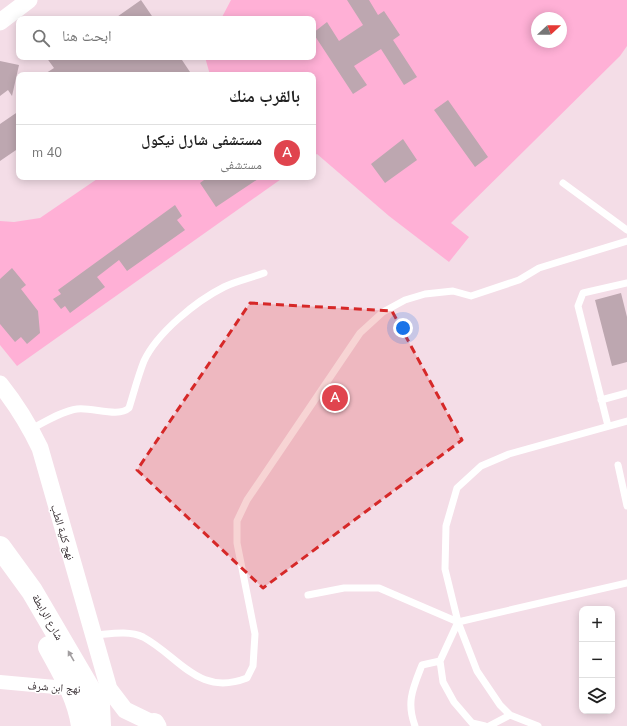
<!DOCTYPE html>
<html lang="ar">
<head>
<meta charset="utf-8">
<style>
  body { margin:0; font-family:"Nunito Sans","Noto Naskh Arabic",sans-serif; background:#f2f2f2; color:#222; direction:rtl }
  .controls { position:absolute; right:12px; bottom:12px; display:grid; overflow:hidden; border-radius:8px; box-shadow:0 2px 10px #0003 }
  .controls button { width:36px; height:36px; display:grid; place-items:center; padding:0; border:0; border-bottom:1px solid #e0e0e0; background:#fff; color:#222; font:20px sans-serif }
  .compass { position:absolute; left:531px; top:12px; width:36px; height:36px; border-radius:50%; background:#fff; box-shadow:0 2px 10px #0003; rotate:69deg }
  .you { position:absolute; left:403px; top:328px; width:14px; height:14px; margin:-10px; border:3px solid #fff; border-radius:50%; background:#1a73e8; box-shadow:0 0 0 6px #1a73e833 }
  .badge { display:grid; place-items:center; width:26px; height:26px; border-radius:50%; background:#0788aa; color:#fff; font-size:13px; font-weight:700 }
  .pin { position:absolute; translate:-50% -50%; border:2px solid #fff; box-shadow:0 1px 4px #0006 }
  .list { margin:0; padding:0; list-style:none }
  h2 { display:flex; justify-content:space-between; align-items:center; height:52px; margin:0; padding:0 16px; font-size:17px }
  h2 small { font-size:13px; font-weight:400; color:#767676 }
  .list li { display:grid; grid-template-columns:26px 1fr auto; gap:12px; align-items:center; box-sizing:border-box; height:56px; padding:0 16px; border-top:1px solid #e0e0e0 }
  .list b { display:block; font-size:15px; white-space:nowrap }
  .list p { margin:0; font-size:13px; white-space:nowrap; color:#767676 }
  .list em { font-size:13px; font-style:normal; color:#767676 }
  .icon { flex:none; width:22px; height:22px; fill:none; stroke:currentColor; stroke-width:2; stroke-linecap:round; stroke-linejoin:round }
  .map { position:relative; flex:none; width:627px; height:726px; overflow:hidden; direction:ltr }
  .search { position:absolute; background:#fff; box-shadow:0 2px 10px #0003; left:16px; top:16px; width:300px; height:44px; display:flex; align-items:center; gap:10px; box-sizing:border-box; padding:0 14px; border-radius:8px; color:#767676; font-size:15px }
  .panel { position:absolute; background:#fff; box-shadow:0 2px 10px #0003; left:16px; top:72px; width:300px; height:108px; border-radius:8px; direction:rtl }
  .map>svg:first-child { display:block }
  .green { fill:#ffb0d6; fill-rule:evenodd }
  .building { fill:#bda7b0 }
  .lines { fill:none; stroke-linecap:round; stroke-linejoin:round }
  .service { stroke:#fff; stroke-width:7 }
  .minor { stroke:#fff; stroke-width:14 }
  .tertiary { stroke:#fff; stroke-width:17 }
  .primary { stroke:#fff; stroke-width:22 }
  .oneway { fill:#a29ea0 }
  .marked { fill:#d62828; fill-opacity:0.2; stroke:#d62828; stroke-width:3; stroke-dasharray:8 5; stroke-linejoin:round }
  .labels { text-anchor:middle; stroke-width:3; stroke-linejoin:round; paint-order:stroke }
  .street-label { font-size:11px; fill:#30272b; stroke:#fff }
</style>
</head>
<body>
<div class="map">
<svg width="627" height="726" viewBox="0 0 627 726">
  <rect width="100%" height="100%" fill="#f4dde7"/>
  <path class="green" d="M 231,0 L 627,0 L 627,46 L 620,56 L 451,223 L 469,237 L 449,262 L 389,216 L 317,154 L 313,156 L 313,75 L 210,75 L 205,57 L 313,57 L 313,19 L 221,19 ZM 537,18 L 561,18 L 561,42 L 537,42 Z
    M 100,177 L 284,177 L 17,366 L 0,345 L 0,221 L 14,222 L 40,218 Z"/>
  <path class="building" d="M 141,0 L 154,19 L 114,19 Z
    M 347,0 L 369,0 L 378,15 L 384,11 L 400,35 L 393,40 L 417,77 L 404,85 L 381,49 L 354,66 L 367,85 L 353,94 L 313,33 L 327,22 L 339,41 L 363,25 Z
    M 46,57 L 180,57 L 192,75 L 43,75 L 54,68 Z
    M 0,61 L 19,65 L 12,96 L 8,90 L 0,96 Z
    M 448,100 L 488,157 L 475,167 L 434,110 Z
    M 19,111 L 19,148 L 0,161 L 0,124 Z
    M 403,139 L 417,160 L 385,183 L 371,164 Z
    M 208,177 L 261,177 L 216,207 L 200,183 Z
    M 175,205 L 182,216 L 177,220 L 185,230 L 127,271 L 119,260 L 97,277 L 105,287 L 70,313 L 65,306 L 61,309 L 53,299 L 61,294 L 58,290 Z
    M 12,268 L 26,285 L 21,289 L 38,311 L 40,333 L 27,344 L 21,337 L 15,342 L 0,324 L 0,279 Z
    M 621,293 L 627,317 L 627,362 L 612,366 L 595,300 Z"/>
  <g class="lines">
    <path class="service" d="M 563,183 L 627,230
      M 601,400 L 627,393
      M 608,426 L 578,306 L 583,293 L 627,283
      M 31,429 C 45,422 62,411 77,409 C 93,407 118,418 129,408 C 134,392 138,376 144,361 C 157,333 196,301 224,287 C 236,281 251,278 264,273
      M 618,465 L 627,506
      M 308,595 L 344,588 L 379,588 L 458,622 L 627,583
      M 458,622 L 440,661 L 443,682 L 454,702 L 472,723 L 485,726
      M 95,635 C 109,634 129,630 143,637 C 180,657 198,697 247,678 L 253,666 L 255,634 L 237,543 L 237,521 L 247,500 L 360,333 L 383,312 L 405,300 L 425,294 L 453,291 L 471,296 L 519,280 L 539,268 L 627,241
      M 415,726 C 406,702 413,688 422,665 L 440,661
      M 489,726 L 510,715
      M 538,726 L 510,715 L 500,705 L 477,671 L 458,622 L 445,569 L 446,526 L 457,488 L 481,466 L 509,454 L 627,421"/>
    <path class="minor" d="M 0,682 L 77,689"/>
    <path class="tertiary" d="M 0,22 L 29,0
      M 0,384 C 16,404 29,425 40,448 L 109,689 L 125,710 L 158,726"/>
    <path class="primary" d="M 0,547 L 32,591 L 90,690 L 99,705 L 100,726
      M 49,647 C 63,673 78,697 82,726
      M 151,726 L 154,724"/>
  </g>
  <defs><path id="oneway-solid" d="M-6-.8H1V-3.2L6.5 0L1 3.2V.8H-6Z"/></defs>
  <use class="oneway" href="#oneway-solid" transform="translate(71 656) rotate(-120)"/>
  <path class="marked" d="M 250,303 L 392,311 L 462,440 L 263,588 L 137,470 Z"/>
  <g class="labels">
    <g class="street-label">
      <text transform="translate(63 532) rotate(73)" y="4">نهج كلية الطب</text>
      <text transform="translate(48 617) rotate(60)" y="4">شارع الرابطة</text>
      <text transform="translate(54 687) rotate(4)" y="4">نهج ابن شرف</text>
    </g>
  </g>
</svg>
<div class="controls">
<button>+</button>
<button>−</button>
<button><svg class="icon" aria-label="layers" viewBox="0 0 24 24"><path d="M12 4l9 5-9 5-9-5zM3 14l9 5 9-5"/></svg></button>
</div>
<svg class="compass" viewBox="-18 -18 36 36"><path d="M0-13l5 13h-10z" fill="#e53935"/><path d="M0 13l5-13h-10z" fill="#767676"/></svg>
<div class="you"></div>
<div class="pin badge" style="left:335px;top:398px;background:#e0444e">A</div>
<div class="search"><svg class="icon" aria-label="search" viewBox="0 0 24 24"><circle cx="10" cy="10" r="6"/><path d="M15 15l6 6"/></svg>ابحث هنا</div>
<section class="panel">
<h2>بالقرب منك<small></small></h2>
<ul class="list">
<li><span class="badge" style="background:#e0444e">A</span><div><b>مستشفى شارل نيكول</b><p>مستشفى</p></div><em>40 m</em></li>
</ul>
</section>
</div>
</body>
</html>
